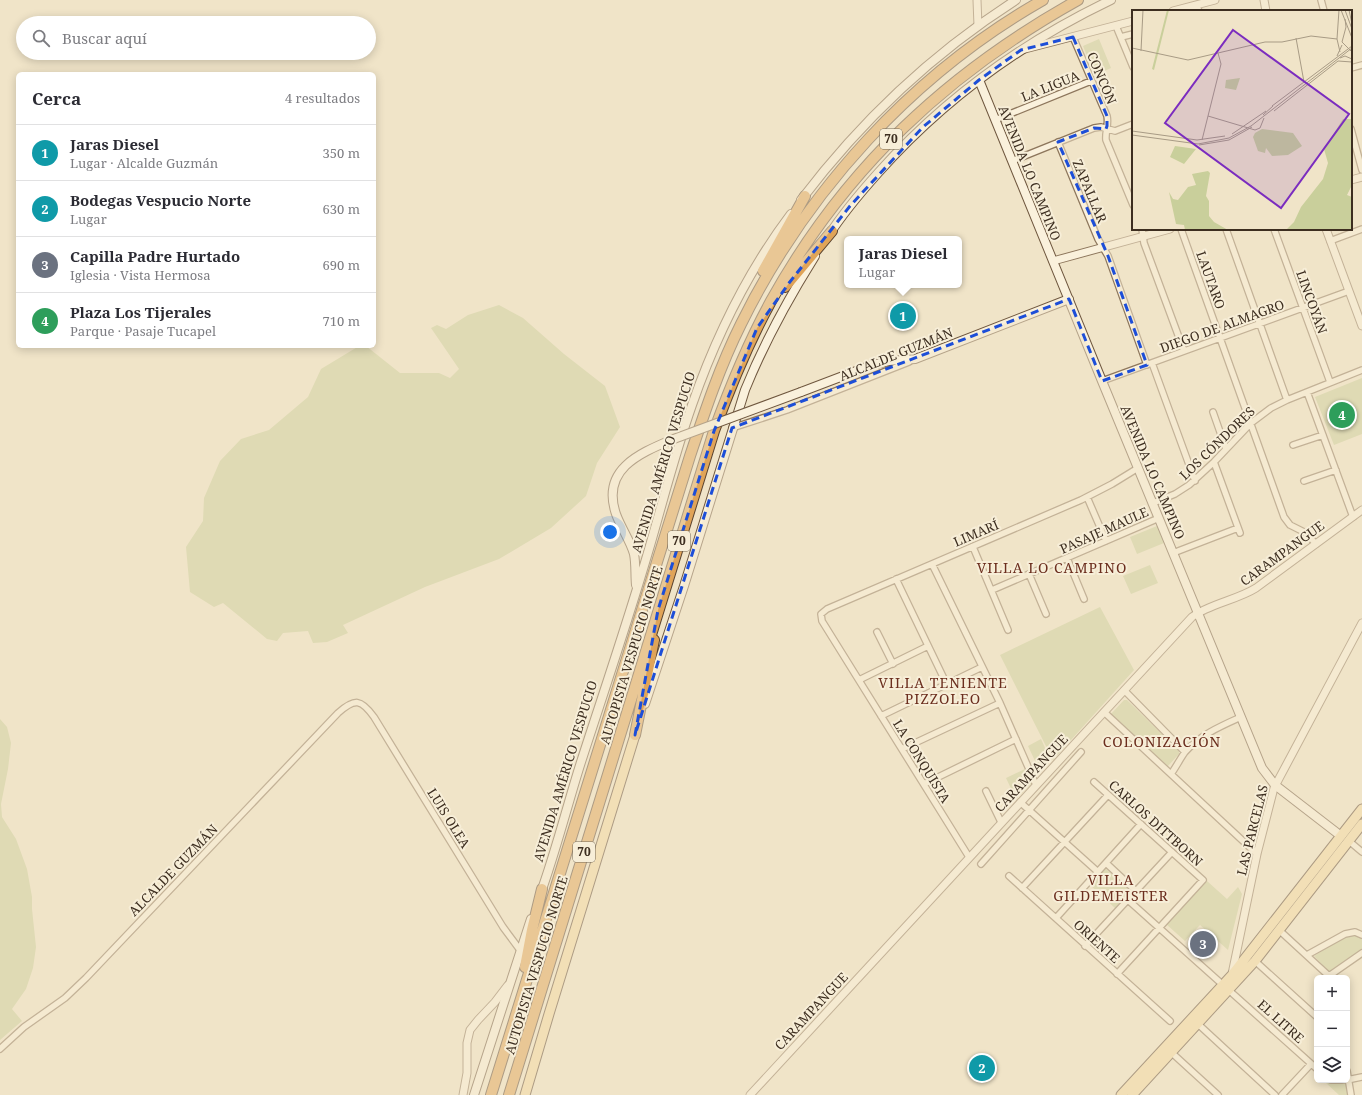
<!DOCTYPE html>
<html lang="es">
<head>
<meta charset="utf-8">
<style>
  body { margin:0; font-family:"Noto Serif",serif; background:#f7f7f7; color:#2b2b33 }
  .controls { position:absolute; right:12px; bottom:12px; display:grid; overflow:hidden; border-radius:6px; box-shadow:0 2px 10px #0003 }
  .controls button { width:36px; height:36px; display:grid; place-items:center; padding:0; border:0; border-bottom:1px solid #e1e1e2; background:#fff; color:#2b2b33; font:20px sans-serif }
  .you { position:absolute; left:610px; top:532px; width:14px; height:14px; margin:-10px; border:3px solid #fff; border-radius:50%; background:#1a73e8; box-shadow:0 0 0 6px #1a73e833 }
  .badge { display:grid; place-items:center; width:26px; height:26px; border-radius:50%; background:#1a73e8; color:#fff; font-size:13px; font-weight:700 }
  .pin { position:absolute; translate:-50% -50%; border:2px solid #fff; box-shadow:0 1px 4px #0006 }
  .popup { position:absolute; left:844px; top:236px; width:118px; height:52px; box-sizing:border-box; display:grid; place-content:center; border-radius:6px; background:#fff; filter:drop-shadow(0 1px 3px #0005); font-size:13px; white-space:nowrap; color:#7c7c81 }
  .popup b { font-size:15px; color:#2b2b33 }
  .popup::after { content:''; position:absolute; left:50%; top:100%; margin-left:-8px; border:8px solid transparent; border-top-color:#fff }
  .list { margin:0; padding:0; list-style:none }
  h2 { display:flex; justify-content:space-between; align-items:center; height:52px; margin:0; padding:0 16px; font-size:17px }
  h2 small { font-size:13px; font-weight:400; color:#7c7c81 }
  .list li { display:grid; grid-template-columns:26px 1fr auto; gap:12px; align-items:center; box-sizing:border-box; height:56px; padding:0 16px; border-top:1px solid #e1e1e2 }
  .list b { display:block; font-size:15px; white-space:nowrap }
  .list p { margin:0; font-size:13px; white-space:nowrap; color:#7c7c81 }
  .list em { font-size:13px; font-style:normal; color:#7c7c81 }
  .icon { flex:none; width:22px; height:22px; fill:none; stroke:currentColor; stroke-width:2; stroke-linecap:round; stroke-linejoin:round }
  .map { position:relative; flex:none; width:1362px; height:1095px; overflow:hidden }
  .search { position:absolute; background:#fff; box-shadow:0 2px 10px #0003; left:16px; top:16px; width:360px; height:44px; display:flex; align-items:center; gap:10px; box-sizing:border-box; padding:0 14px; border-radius:22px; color:#7c7c81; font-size:15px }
  .panel { position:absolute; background:#fff; box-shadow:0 2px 10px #0003; left:16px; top:72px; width:360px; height:276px; border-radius:6px }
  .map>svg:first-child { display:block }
  .green { fill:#c9cf9b }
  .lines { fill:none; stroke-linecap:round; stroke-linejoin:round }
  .minor-casing { stroke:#8d765c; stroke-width:8 }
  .tertiary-casing { stroke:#8d765c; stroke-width:9 }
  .secondary-casing { stroke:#6f573f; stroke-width:10 }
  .primary-casing { stroke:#5b4430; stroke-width:11 }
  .motorway-casing { stroke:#5b4430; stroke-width:12 }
  .minor { stroke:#faf1dc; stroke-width:5.5 }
  .tertiary { stroke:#faf1dc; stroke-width:7 }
  .secondary { stroke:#faf1dc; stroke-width:8 }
  .primary { stroke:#f3d9a0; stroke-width:9 }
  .motorway { stroke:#e0a458; stroke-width:10 }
  .secondary-bridge-casing { stroke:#6f573f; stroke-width:10; stroke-linecap:butt }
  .secondary-bridge { stroke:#faf1dc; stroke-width:8 }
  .marked { fill:none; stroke:#1d4ed8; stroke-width:3; stroke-dasharray:8 5; stroke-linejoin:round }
  .labels { text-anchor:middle; stroke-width:4; stroke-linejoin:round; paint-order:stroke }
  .shield { fill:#f7eed8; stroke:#756857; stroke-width:1 }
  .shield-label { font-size:12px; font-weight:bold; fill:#3d2e20 }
  .street-label { font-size:13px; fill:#3d2e20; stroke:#f7eed8 }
  .neighbourhood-label { font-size:14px; letter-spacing:1px; fill:#6b2e1e; stroke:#f7eed8 }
  .inset-road { fill:none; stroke:#a89b85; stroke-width:1 }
  .view { fill:#7b2cbf; fill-opacity:0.15; stroke:#7b2cbf; stroke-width:2 }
  .inset-edge { fill:none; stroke:#3d2e20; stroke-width:2 }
</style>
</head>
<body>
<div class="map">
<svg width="1362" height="1095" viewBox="0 0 1362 1095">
  <rect width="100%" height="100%" fill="#f0e4c8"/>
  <path class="green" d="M 1099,39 L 1111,68 L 1095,75 L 1083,46 Z
    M 499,305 L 523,318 L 564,354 L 605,386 L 620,427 L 597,463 L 586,496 L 551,528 L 499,559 L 425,587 L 343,625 L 348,633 L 327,642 L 313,643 L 308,631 L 283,633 L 277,641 L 267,639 L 223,603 L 214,607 L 190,592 L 186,547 L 203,521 L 204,498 L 220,461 L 241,439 L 269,430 L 308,397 L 321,369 L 359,346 L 366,346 L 400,373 L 439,373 L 450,378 L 459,369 L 431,328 L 437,325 L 446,329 L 468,315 Z
    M 1362,378 L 1362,434 L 1334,445 L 1315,397 Z
    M 1157,526 L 1164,543 L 1137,554 L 1130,537 Z
    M 1150,565 L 1158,583 L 1131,594 L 1123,576 Z
    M 1100,607 L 1134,670 L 1053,760 L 1000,655 Z
    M 1124,700 L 1127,700 L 1179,751 L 1179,754 L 1168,766 L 1166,766 L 1111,714 Z
    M 0,719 L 7,727 L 11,743 L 8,769 L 1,804 L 2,817 L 16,839 L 27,869 L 32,897 L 32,909 L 36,947 L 33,968 L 26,989 L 12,1009 L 22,1021 L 0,1040 Z
    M 1041,739 L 1050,759 L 1037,765 L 1028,746 Z
    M 1025,769 L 1032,783 L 1016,799 L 1006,778 Z
    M 1105,868 L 1131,892 L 1116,909 L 1090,885 Z
    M 1207,881 L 1227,899 L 1238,887 L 1242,894 L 1228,950 L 1200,925 L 1185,941 L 1166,924 Z
    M 1349,934 L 1357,935 L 1362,939 L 1362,951 L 1329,972 L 1314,956 Z
    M 1326,1083 L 1346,1083 L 1348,1095 L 1339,1095 Z"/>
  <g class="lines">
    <g class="minor-casing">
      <path id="minor" d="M 1321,0 L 1324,11
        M 1196,5 L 1199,11
        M 1116,26 L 1133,67
        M 1073,37 L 1107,116 C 1109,125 1105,132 1106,140 L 1133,205
        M 1121,37 L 1133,34
        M 1351,68 L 1362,65
        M 995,120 L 1091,81
        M 1351,129 L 1362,170
        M 1058,142 L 1098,239 L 1108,256 L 1147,365
        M 1012,161 L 1094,128 L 1101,127 L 1115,131 L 1133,124
        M 1142,229 L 1144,243 L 1184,351
        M 1181,229 L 1284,517 L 1290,525 L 1306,533 L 1316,544
        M 1226,229 L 1287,400
        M 1274,229 L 1330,382
        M 1330,241 L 1362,229
        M 1152,363 L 1195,481
        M 1102,381 L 1349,291
        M 1307,392 L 1353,517
        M 1213,412 L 1226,449
        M 732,428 L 787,410 L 909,362
        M 1293,445 L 1323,435
        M 1214,462 L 1240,533
        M 1304,481 L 1336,470
        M 1087,497 L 1106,541
        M 1153,503 L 1175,494 L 1189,485 L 1214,462 L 1251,423 L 1271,408 L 1287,400 L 1362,370
        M 973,547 L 1008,630
        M 1173,553 L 1238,528
        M 1067,558 L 1084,599
        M 932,564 L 1000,703 L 1036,785
        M 1029,574 L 1046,614
        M 896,579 L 947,685
        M 992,590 L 1159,518
        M 877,632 L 893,664
        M 859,680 L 928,646
        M 1124,690 L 1185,752
        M 1104,712 L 1257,854
        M 881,716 L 982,667
        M 902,749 L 1000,703
        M 1171,774 C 1176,767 1180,759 1185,752 C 1200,735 1221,726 1241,717
        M 1094,782 L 1203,880 L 1117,974
        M 924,784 L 1016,739
        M 986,791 L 1001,822
        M 1020,802 L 1098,872
        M 1349,841 L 1362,852
        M 969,857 L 822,621 L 821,614 L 827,609 L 1081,500 L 1112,484 L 1138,468
        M 1106,863 L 1136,891
        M 981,864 L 1081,752
        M 1009,876 L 1170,1021
        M 1022,888 L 1108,795
        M 1128,900 L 1317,1069
        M 1056,918 L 1141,824
        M 1279,930 L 1329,976 L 1330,978
        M 1085,946 L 1172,852
        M 1307,955 L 1345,934 L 1355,932 L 1362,935
        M 1255,961 L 1317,1017
        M 1329,976 L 1362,953
        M 1198,1024 L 1275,1095
        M 0,1049 L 24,1027 L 65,998 L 86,978 L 338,713 C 355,698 361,699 374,717 L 503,927 L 520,950
        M 1172,1053 L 1218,1095
        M 1347,1071 L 1351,1095
        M 1331,1080 L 1342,1080
        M 1347,1080 L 1362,1077
        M 1282,1095 L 1311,1064"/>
    </g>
    <g class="tertiary-casing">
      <path id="tertiary" d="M 977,0 L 978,26
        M 1264,0 L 1266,11
        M 1173,11 L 1215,0
        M 1025,49 L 1133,21
        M 1351,180 L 1362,177
        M 1326,229 L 1362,326
        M 1053,261 L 1170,229
        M 1232,974 L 1257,854 L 1274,788 L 1362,623
        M 463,1095 L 467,1073 L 467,1043 L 470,1030 L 478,1020 L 495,1002 L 508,985
        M 750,1095 L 1192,617 C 1209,604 1237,600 1256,588 L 1362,510"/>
    </g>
    <g class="secondary-casing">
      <path id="secondary" d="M 979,80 L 1102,381 L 1262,768 L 1275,785 L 1341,836
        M 801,200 C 861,121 933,53 1016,0
        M 829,235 C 843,213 861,192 878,173 C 943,100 1023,42 1111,0
        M 801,392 L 872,365 L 889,361 L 915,359 L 1069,299
        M 636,585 C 635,575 636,564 634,554 C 630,540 621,528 616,514 C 601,470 638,454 671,440
        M 645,704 L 684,586 L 745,390 C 764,343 788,299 815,256
        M 540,895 C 556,851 567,806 581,762 C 604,691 628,621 649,549 C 663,501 675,453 692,405 C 715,339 748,271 791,214
        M 474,1095 L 531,919"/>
    </g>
    <g class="primary-casing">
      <path id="primary" d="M 525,1095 L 549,1014 L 635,735
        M 1121,1095 L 1232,975 L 1362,809
        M 1132,1095 L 1255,961 L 1362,824"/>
    </g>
    <g class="motorway-casing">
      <path id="motorway" d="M 763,271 L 805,196
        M 785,287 L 832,231
        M 635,735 L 654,640
        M 525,967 L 532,930 L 542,889
        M 491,1095 L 690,456 C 705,411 720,366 741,324 C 807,190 913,74 1043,0
        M 509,1095 L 714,431 C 730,387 748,343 771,301 C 844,169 947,73 1078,0"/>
    </g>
    <use href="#minor" class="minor"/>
    <use href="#tertiary" class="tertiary"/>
    <use href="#secondary" class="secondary"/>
    <use href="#primary" class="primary"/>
    <use href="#motorway" class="motorway"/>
    <g class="secondary-bridge-casing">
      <path id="secondary-bridge" d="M 671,440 L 801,392"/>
    </g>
    <use href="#secondary-bridge" class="secondary-bridge"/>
  </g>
  <path d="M0 0H1362V1095H0ZM 1073,37 L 1107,116 L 1107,126 L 1106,129 L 1094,128 L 1058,142 L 1108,256 L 1147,365 L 1102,381 L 1069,299 L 732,428 L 635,735 L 658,610 L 714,431 L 757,328 L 789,283 L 850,206 L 923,127 L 979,80 L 1021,50 Z" fill="#f0e4c8" fill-opacity=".55" fill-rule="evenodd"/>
  <path class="marked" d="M 1073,37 L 1107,116 L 1107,126 L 1106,129 L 1094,128 L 1058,142 L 1108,256 L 1147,365 L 1102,381 L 1069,299 L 732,428 L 635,735 L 658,610 L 714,431 L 757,328 L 789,283 L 850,206 L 923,127 L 979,80 L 1021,50 Z"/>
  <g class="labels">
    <g class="shield">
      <rect x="880" y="129" width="22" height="20" rx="3"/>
      <rect x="668" y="531" width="22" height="20" rx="3"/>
      <rect x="573" y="842" width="22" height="20" rx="3"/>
    </g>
    <g class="shield-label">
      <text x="891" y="143">70</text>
      <text x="679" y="545">70</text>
      <text x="584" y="856">70</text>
    </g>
    <g class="street-label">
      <text transform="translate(1102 78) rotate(67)" y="5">CONCÓN</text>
      <text transform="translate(1050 86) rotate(-22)" y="5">LA LIGUA</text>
      <text transform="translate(1030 173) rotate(68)" y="5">AVENIDA LO CAMPINO</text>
      <text transform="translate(1090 191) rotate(67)" y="5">ZAPALLAR</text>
      <text transform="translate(1211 280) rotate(70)" y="5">LAUTARO</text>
      <text transform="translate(1312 302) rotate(70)" y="5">LINCOYÁN</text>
      <text transform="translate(1222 326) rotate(-20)" y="5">DIEGO DE ALMAGRO</text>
      <text transform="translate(896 354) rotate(-22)" y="5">ALCALDE GUZMÁN</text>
      <text transform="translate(1217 443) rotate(-44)" y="5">LOS CÓNDORES</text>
      <text transform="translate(663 462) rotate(-73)" y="5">AVENIDA AMÉRICO VESPUCIO</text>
      <text transform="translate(1153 472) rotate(67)" y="5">AVENIDA LO CAMPINO</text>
      <text transform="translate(1104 530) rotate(-24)" y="5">PASAJE MAULE</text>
      <text transform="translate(976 533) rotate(-23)" y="5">LIMARÍ</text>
      <text transform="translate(1282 553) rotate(-36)" y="5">CARAMPANGUE</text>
      <text transform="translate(631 655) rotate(-73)" y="5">AUTOPISTA VESPUCIO NORTE</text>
      <text transform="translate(922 761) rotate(58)" y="5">LA CONQUISTA</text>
      <text transform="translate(565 771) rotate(-73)" y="5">AVENIDA AMÉRICO VESPUCIO</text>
      <text transform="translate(1031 773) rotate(-47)" y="5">CARAMPANGUE</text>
      <text transform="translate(449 818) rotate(58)" y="5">LUIS OLEA</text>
      <text transform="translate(1156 823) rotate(42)" y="5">CARLOS DITTBORN</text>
      <text transform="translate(1252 830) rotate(-76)" y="5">LAS PARCELAS</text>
      <text transform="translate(173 870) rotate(-46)" y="5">ALCALDE GUZMÁN</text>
      <text transform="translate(1097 941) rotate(42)" y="5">ORIENTE</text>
      <text transform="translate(536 965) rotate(-73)" y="5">AUTOPISTA VESPUCIO NORTE</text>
      <text transform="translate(811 1011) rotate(-47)" y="5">CARAMPANGUE</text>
      <text transform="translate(1281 1021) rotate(42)" y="5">EL LITRE</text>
    </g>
    <g class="neighbourhood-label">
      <text x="1052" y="573">VILLA LO CAMPINO</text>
      <text x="943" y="688">VILLA TENIENTE<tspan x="943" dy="16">PIZZOLEO</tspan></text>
      <text x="1162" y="747">COLONIZACIÓN</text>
      <text x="1111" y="885">VILLA<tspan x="1111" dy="16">GILDEMEISTER</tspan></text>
    </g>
  </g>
  <g transform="translate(1132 10)">
    <rect width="220" height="220" fill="#f0e4c8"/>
    <path d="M 35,0 L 37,0 L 22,60 L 20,59 ZM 108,68 L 104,80 L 93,78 L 94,70 ZM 211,109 L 220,109 L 220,175 L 215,185 L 220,187 L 220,220 L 154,220 L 162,212 L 169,197 L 191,169 L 196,153 L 192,139 ZM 130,119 L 161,123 L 170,136 L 156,145 L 140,146 L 134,138 L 133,143 L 126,141 L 121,127 L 123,123 ZM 43,136 L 64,139 L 52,154 L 38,147 ZM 76,161 L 78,163 L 74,186 L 77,191 L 77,206 L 82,212 L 96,220 L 53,220 L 52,215 L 44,214 L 37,182 L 41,189 L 46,190 L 56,177 L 64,175 L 60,164 Z" fill="#c9cf9b"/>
    <path class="inset-road" d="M 207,0 L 205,29 L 208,42M 209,0 L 220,28M 213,0 L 220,19M 217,0 L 220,14M 213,9 L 214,17 L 210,32 L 220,42M 164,28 L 172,72M 0,38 L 56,50 L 133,32 L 150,32 L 179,26 L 205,29M 9,41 L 11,0M 205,46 L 210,35M 208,48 L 213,46 L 220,49M 140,96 L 220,36M 142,101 L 206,51 L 220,52M 131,105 L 141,96M 76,106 L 123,120 L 128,118 L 132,108M 0,121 L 65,130 L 93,126M 100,124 L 134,101M 0,125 L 66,134 L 97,128 L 119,116 L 220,38M 70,130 L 89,54 L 86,43M 67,135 L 97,130 L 120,117"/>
    <path class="view" d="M 101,20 L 217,104 L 149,198 L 33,113 Z"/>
    <rect width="220" height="220" class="inset-edge"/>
  </g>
</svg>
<div class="controls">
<button>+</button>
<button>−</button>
<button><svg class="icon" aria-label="layers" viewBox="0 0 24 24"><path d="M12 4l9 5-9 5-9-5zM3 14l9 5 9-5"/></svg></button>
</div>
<div class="you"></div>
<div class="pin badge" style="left:903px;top:316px;background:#0f9aa8">1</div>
<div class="popup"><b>Jaras Diesel</b>Lugar</div>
<div class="pin badge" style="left:982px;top:1068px;background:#0f9aa8">2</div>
<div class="pin badge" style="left:1203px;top:944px;background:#6b7280">3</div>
<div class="pin badge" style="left:1342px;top:415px;background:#2e9e5b">4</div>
<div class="search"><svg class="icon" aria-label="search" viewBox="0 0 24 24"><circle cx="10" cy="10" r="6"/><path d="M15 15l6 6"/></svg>Buscar aquí</div>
<section class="panel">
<h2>Cerca<small>4 resultados</small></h2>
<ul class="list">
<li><span class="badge" style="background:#0f9aa8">1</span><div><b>Jaras Diesel</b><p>Lugar · Alcalde Guzmán</p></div><em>350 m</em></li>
<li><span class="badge" style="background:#0f9aa8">2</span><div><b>Bodegas Vespucio Norte</b><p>Lugar</p></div><em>630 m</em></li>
<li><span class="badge" style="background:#6b7280">3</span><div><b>Capilla Padre Hurtado</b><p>Iglesia · Vista Hermosa</p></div><em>690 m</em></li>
<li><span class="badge" style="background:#2e9e5b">4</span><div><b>Plaza Los Tijerales</b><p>Parque · Pasaje Tucapel</p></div><em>710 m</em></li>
</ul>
</section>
</div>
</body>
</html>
